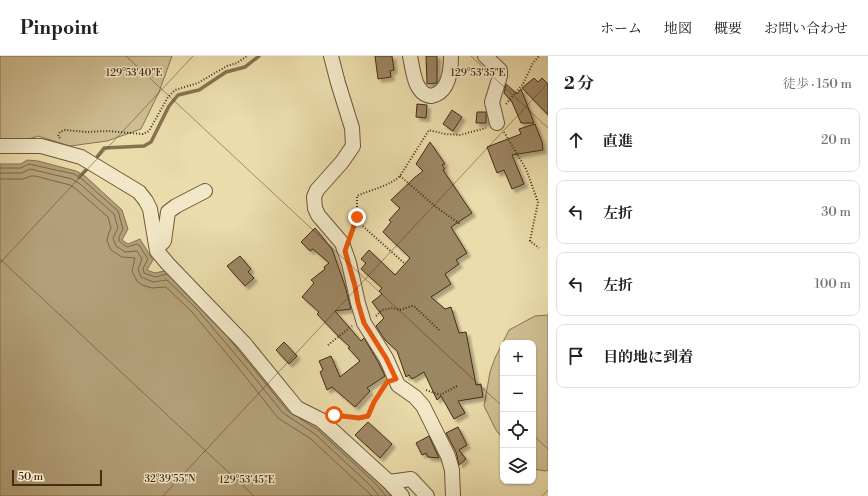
<!DOCTYPE html>
<html lang="ja">
<head>
<meta charset="utf-8">
<style>
  body { margin:0; font-family:"Libre Bodoni","Noto Serif JP",serif; background:#f2f2f2; color:#202124 }
  .controls { position:absolute; right:12px; bottom:12px; display:grid; overflow:hidden; border-radius:8px; box-shadow:0 1px 3px #0004 }
  .controls button { width:36px; height:36px; display:grid; place-items:center; padding:0; border:0; border-bottom:1px solid #e0e0e0; background:#fff; color:#202124; font:20px sans-serif }
  .scale { position:absolute; left:12px; bottom:10px; width:90px; box-sizing:border-box; padding-left:4px; border:2px solid #462b16; border-top:0; font-size:11px; line-height:14px; white-space:nowrap; color:#462b16; -webkit-text-stroke:3px #f2e8c8; paint-order:stroke }
  .stop { position:absolute; width:12px; height:12px; margin:-9px; border:3px solid #ea580c; border-radius:50%; background:#fff }
  .stop.end { background:#ea580c; border-color:#fff; box-shadow:0 1px 4px #0008 }
  .list { margin:0; padding:0; list-style:none }
  h2 { display:flex; justify-content:space-between; align-items:center; height:52px; margin:0; padding:0 16px; font-size:17px }
  h2 small { font-size:13px; font-weight:400; color:#757577 }
  .list li { display:grid; grid-template-columns:26px 1fr auto; gap:12px; align-items:center; box-sizing:border-box; height:64px; margin:0 8px 8px; padding:0 8px; border:1px solid #e0e0e0; border-radius:8px }
  .list b { display:block; font-size:15px; white-space:nowrap }
  .list em { font-size:13px; font-style:normal; color:#757577 }
  .icon { flex:none; width:22px; height:22px; fill:none; stroke:currentColor; stroke-width:2; stroke-linecap:round; stroke-linejoin:round }
  .map { position:relative; flex:none; width:548px; height:440px; overflow:hidden }
  header { display:flex; align-items:center; gap:24px; box-sizing:border-box; height:56px; padding:0 20px; background:#fff; border-bottom:1px solid #e0e0e0 }
  header strong { font-size:19px }
  nav { display:flex; gap:22px; margin-inline-start:auto; font-size:14px }
  main { display:flex }
  aside { flex:1; background:#fff }
  .map>svg:first-child { display:block }
  .green { fill:#cfbe92; stroke:#8a7454 }
  .water { fill:#b3a078; stroke:#877151 }
  .lines { fill:none; stroke-linecap:round; stroke-linejoin:round }
  .shore { stroke:#7c6647; stroke-width:1 }
  .stream { stroke:#877151; stroke-width:3.5 }
  .building { fill:#9c8763; stroke:#462b16; filter:url(#shadow) }
  .street-casing { stroke:#6f573b; stroke-width:16 }
  .path { stroke:#462b16; stroke-width:2; stroke-dasharray:1 2; stroke-linecap:butt }
  .street { stroke:#f2e8c8; stroke-width:14 }
  .route { stroke:#ea580c; stroke-width:5 }
  .ticks { fill:none; stroke:#462b16; stroke-width:1; stroke-opacity:0.45 }
  .ticks-label { font-size:10px; text-anchor:middle; fill:#462b16; stroke:#f2e8c8; stroke-width:3; stroke-linejoin:round; paint-order:stroke }
</style>
</head>
<body>
<header>
<strong>Pinpoint</strong>
<nav><a>ホーム</a><a>地図</a><a>概要</a><a>お問い合わせ</a></nav>
</header>
<main>
<div class="map">
<svg width="548" height="440" viewBox="0 0 548 440">
  <defs>
    <filter id="shadow"><feDropShadow dx="3.5" dy="3.5" stdDeviation="1" flood-color="#0004"/></filter>
  </defs>
  <rect width="100%" height="100%" fill="#ebdcab"/>
  <filter id="stains"><feTurbulence type="fractalNoise" baseFrequency=".005" numOctaves="4"/><feColorMatrix values="0 0 0 0 .2 0 0 0 0 .09 0 0 0 0 .02 0 0 0 .5 -.17"/></filter>
  <radialGradient id="worn" r=".72"><stop offset=".6" stop-color="#630" stop-opacity="0"/><stop offset="1" stop-color="#630" stop-opacity=".3"/></radialGradient>
  <path class="green" d="M 0,0 L 172,0 L 159,36 L 141,73 L 107,85 L 70,90 L 38,80 L 5,91 L 0,91 Z
    M 548,259 L 548,414 L 545,415 L 533,413 L 533,287 L 503,287 L 503,383 L 496,374 L 484,350 L 490,316 L 495,302 L 509,274 L 535,260 Z"/>
  <path class="water" d="M 27,104 L 38,105 L 76,115 L 85,120 L 122,154 L 128,173 L 122,184 L 128,188 L 140,183 L 153,204 L 147,214 L 155,217 L 169,214 L 321,371 L 378,424 L 391,440 L 0,440 L 0,108 L 21,108 Z"/>
  <g class="lines">
    <path class="shore" d="M 0,112 L 21,112 L 29,108 L 74,118 L 83,124 L 118,155 L 123,173 L 119,181 L 119,185 L 127,191 L 137,188 L 139,189 L 148,203 L 143,212 L 144,217 L 155,221 L 167,218
      M 0,117 L 22,117 L 30,113 L 72,123 L 80,128 L 114,158 L 118,172 L 113,182 L 116,190 L 125,196 L 137,195 L 142,203 L 138,213 L 141,221 L 153,226 L 167,224 L 196,252 L 246,311 L 283,357 L 315,378 L 371,430 L 379,440
      M 0,123 L 23,123 L 31,120 L 35,120 L 70,129 L 76,133 L 108,161 L 111,172 L 108,179 L 107,185 L 111,194 L 122,201 L 135,202 L 132,215 L 137,225 L 142,229 L 152,232 L 166,231 L 192,256 L 241,315 L 278,362 L 311,383 L 372,440
      M 227,280 L 286,353 L 290,357
      M 299,362 L 318,374 L 375,427 L 386,440"/>
    <path class="stream" d="M 93,106 L 104,92 L 144,90 L 151,86 L 169,50 L 178,39 L 199,34 L 226,16 L 245,11 L 259,0
      M 79,121 L 89,111"/>
  </g>
  <path class="building" d="M 375,0 L 392,0 L 394,14 L 390,15 L 391,21 L 378,23 Z
    M 426,0 L 437,0 L 437,27 L 427,28 Z
    M 534,22 L 538,26 L 542,22 L 548,28 L 548,59 L 522,32 Z
    M 506,28 L 517,38 L 521,33 L 534,67 L 521,67 L 512,46 L 504,37 Z
    M 417,48 L 427,49 L 426,62 L 416,61 Z
    M 452,54 L 462,61 L 453,75 L 443,68 Z
    M 477,56 L 486,56 L 486,67 L 476,67 Z
    M 535,68 L 542,86 L 543,94 L 512,99 L 524,128 L 512,133 L 504,114 L 497,117 L 487,91 L 521,78 L 519,73 Z
    M 430,86 L 445,108 L 442,109 L 445,113 L 443,114 L 472,157 L 451,171 L 467,197 L 456,204 L 459,208 L 445,218 L 451,228 L 431,241 L 445,253 L 451,251 L 459,277 L 466,276 L 476,329 L 481,328 L 483,341 L 458,345 L 465,357 L 454,363 L 441,340 L 437,344 L 424,316 L 412,323 L 409,319 L 406,321 L 397,295 L 385,284 L 376,270 L 384,262 L 372,246 L 382,238 L 379,235 L 382,232 L 361,213 L 366,207 L 361,203 L 369,194 L 395,219 L 410,202 L 383,176 L 391,166 L 389,164 L 400,152 L 391,144 L 414,122 L 423,115 L 416,108 Z
    M 315,172 L 332,193 L 345,230 L 351,253 L 335,255 L 361,285 L 364,282 L 378,306 L 385,320 L 367,332 L 370,335 L 355,351 L 332,331 L 327,334 L 320,316 L 323,314 L 319,305 L 331,300 L 340,321 L 360,305 L 348,292 L 350,291 L 339,281 L 317,258 L 319,256 L 302,241 L 314,227 L 311,224 L 325,213 L 324,211 L 329,207 L 313,193 L 310,195 L 301,186 Z
    M 240,200 L 251,213 L 248,216 L 254,222 L 245,230 L 227,210 Z
    M 284,286 L 297,300 L 289,308 L 276,294 Z
    M 368,366 L 392,388 L 380,402 L 355,379 Z
    M 458,371 L 467,389 L 459,394 L 466,403 L 459,409 L 456,396 L 446,377 Z
    M 429,380 L 439,402 L 428,401 L 426,397 L 422,399 L 416,387 Z"/>
  <g class="lines">
    <g class="street-casing">
      <path id="street" d="M 331,0 L 338,27 L 352,72 L 353,90 L 342,106 L 317,134 L 314,141 L 315,152 L 318,159 L 342,187 L 349,207 L 358,247 L 364,267 L 386,302 L 398,329 L 415,341 L 423,350 L 448,400 L 452,414 L 453,440
        M 410,0 C 413,13 414,38 431,40 C 449,37 451,15 451,0
        M 485,0 L 500,14 L 500,20 L 492,46 L 497,67
        M 0,90 L 41,90 L 81,101 L 139,136 L 146,145 L 150,153 L 157,195 L 168,208 L 244,287 L 297,352 L 321,364 L 389,426 L 402,440
        M 157,192 L 164,185 L 168,156 L 176,150 L 205,135
        M 389,426 L 411,423 L 427,440"/>
    </g>
    <path class="path" d="M 506,48 L 523,28 L 533,7 L 539,0
      M 504,76 L 526,113 L 538,146 L 530,185 L 539,192
      M 60,82 L 58,80 L 60,76 L 65,74 L 87,76 L 108,75 L 143,78 L 149,75 L 168,41 L 175,34 L 198,27 L 227,10 L 237,7 L 247,0
      M 400,120 L 436,151 L 460,168
      M 356,164 L 404,207
      M 351,177 L 357,161 L 357,140 C 372,133 388,131 400,120 L 429,74 L 445,78 L 460,79 L 486,72
      M 376,260 L 382,254 L 393,252 L 400,254 L 412,250 L 415,251 L 439,274
      M 328,289 L 352,270
      M 426,334 L 440,339 L 457,330
      M 336,360 L 359,362 L 368,359 L 374,346 L 385,329"/>
    <use href="#street" class="street"/>
  </g>
  <g class="lines">
    <path class="route" d="M 334,359 L 359,362 L 368,360 L 374,346 L 387,326 L 396,323 L 386,302 L 364,267 L 358,247 L 355,230 L 345,195 L 357,161"/>
  </g>
  <path class="ticks" d="M 126,0 L 503,351M 471,0 L 548,72M 0,203 L 254,440M 0,207 L 193,0M 533,379 L 548,393M 163,440 L 548,27M 542,440 L 548,434"/>
  <g class="ticks-label">
    <text x="134" y="20">129°53'40"E</text>
    <text x="478" y="20">129°53'35"E</text>
    <text x="170" y="426">32°39'55"N</text>
    <text x="247" y="427">129°53'45"E</text>
  </g>
  <rect width="100%" height="100%" filter="url(#stains)"/>
  <rect width="100%" height="100%" fill="url(#worn)"/>
</svg>
<div class="controls">
<button>+</button>
<button>−</button>
<button><svg class="icon" aria-label="locate" viewBox="0 0 24 24"><circle cx="12" cy="12" r="6"/><path d="M12 2v4M12 18v4M2 12h4M18 12h4"/></svg></button>
<button><svg class="icon" aria-label="layers" viewBox="0 0 24 24"><path d="M12 4l9 5-9 5-9-5zM3 14l9 5 9-5"/></svg></button>
</div>
<div class="scale">50 m</div>
<div class="stop" style="left:334px;top:359px"></div>
<div class="stop end" style="left:357px;top:161px"></div>
</div>
<aside>
<h2>2 分<small>徒歩 · 150 m</small></h2>
<ul class="list">
<li><svg class="icon" aria-label="ahead" viewBox="0 0 24 24"><path d="M12 20V5M6 11l6-6 6 6"/></svg><div><b>直進</b></div><em>20 m</em></li>
<li><svg class="icon" aria-label="left" viewBox="0 0 24 24"><path d="M17 20v-9H6M10 6l-5 5 5 5"/></svg><div><b>左折</b></div><em>30 m</em></li>
<li><svg class="icon" aria-label="left" viewBox="0 0 24 24"><path d="M17 20v-9H6M10 6l-5 5 5 5"/></svg><div><b>左折</b></div><em>100 m</em></li>
<li><svg class="icon" aria-label="arrive" viewBox="0 0 24 24"><path d="M6 21V4h12l-3 4 3 4H6"/></svg><div><b>目的地に到着</b></div></li>
</ul>
</aside>
</main>
</body>
</html>
